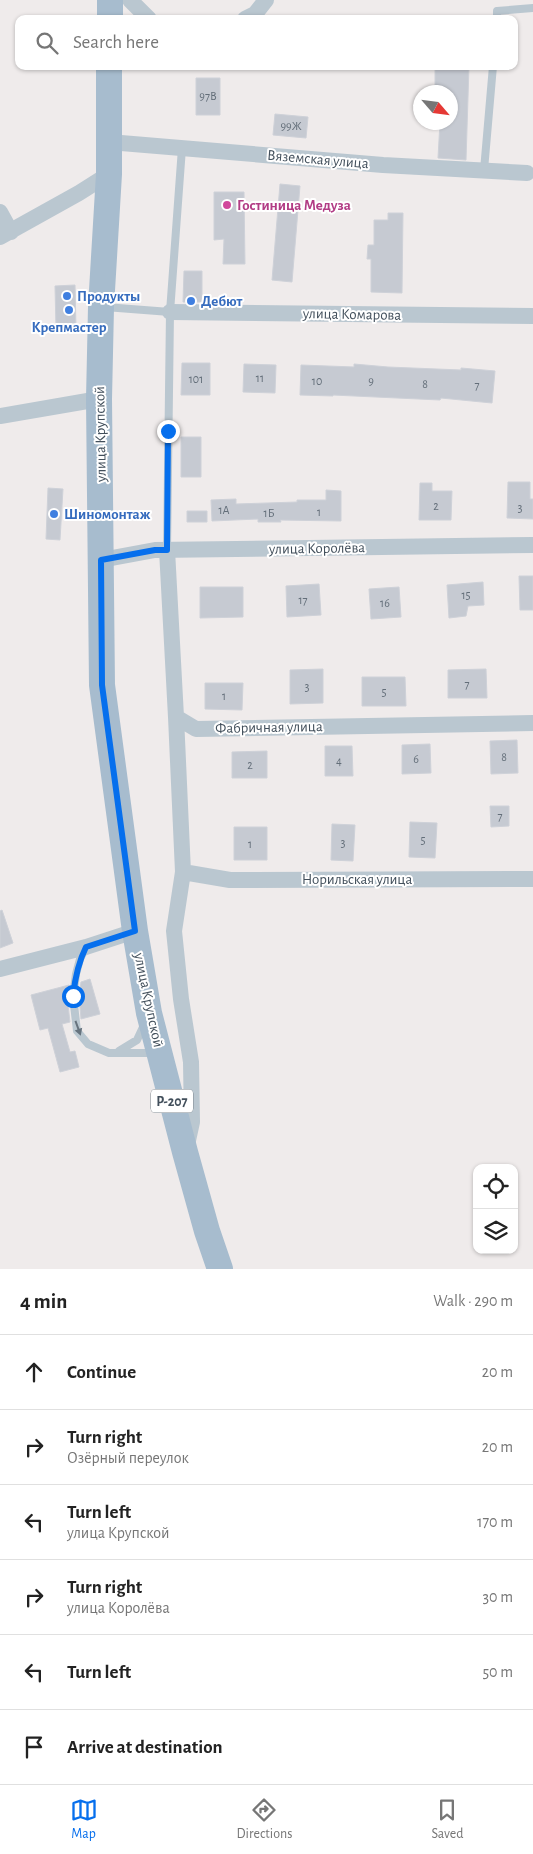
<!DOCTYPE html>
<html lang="en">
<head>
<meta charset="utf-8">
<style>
  body { margin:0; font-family:"Alegreya Sans",sans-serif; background:#f2f2f2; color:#222 }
  .controls { position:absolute; right:15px; bottom:15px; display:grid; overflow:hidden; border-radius:10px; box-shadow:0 1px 4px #0004 }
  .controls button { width:45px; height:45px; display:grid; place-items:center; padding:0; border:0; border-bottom:1px solid #e0e0e0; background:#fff; color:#222; font:25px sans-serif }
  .compass { position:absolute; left:413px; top:85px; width:45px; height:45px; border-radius:50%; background:#fff; box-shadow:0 1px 4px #0004; rotate:118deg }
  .stop { position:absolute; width:15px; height:15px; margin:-11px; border:4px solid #066fed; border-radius:50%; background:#fff }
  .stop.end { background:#066fed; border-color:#fff; box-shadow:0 1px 5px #0008 }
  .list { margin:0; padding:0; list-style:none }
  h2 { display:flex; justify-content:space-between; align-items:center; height:65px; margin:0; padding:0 20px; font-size:21px }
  h2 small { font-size:16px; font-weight:400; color:#767676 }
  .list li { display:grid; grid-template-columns:32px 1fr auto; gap:15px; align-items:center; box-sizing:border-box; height:75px; padding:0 20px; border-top:1px solid #e0e0e0 }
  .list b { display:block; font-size:19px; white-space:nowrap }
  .list p { margin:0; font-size:16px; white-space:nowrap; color:#767676 }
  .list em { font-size:16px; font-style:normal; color:#767676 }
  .icon { flex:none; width:28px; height:28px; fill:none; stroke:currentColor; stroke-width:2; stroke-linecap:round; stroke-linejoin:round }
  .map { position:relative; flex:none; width:533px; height:1269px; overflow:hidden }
  .search { position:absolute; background:#fff; box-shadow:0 1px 4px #0004; left:15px; right:15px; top:15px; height:55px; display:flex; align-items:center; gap:12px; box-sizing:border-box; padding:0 18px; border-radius:10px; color:#767676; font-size:19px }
  .sheet { height:515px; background:#fff }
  nav { display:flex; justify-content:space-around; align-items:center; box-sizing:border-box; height:70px; border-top:1px solid #e0e0e0; background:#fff; font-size:14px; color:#767676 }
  nav a { display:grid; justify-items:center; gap:2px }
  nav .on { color:#066fed }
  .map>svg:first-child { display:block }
  .building { fill:#c6cad2; stroke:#ced1d8 }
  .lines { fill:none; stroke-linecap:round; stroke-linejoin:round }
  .lane { stroke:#bac7d0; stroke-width:8 }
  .street { stroke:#bac7d0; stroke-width:16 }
  .primary { stroke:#a7bcce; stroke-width:26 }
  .oneway { fill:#66737e }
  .route { stroke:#066fed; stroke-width:6 }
  .hotel-dot { fill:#d1479c; stroke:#fff; stroke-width:2 }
  .shop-dot { fill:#3f7fe0; stroke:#fff; stroke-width:2 }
  .labels { text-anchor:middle; stroke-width:4; stroke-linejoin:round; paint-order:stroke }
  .number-label { font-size:12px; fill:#636e79 }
  .shield { fill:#fff; stroke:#7b848c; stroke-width:1 }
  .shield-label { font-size:14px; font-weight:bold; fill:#424f5b }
  .street-label { font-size:15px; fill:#424f5b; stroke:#fff }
  .hotel-label { font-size:15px; font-weight:bold; fill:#b23c85; stroke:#fff; text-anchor:start }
  .shop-label { font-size:15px; font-weight:bold; fill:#366cbe; stroke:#fff; text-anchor:start }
</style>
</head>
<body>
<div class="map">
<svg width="533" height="1269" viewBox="0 0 533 1269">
  <rect width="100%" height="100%" fill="#efebeb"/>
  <path class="building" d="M 435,66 L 469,66 L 466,160 L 438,158 L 440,122 L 450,122 L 450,92 L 435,92 Z
    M 196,78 L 220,78 L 220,115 L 196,115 Z
    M 275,114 L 308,117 L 306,138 L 273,135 Z
    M 280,184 L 300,186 L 292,282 L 272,280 Z
    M 214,192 L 244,192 L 245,264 L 223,264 L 224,239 L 214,240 Z
    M 388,213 L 403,213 L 402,293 L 371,292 L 371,259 L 367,259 L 368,245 L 374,245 L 374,220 L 388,220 Z
    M 184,271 L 202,271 L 202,302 L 183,302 Z
    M 75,285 L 76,329 L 56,329 L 55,286 Z
    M 182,363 L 210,363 L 210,395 L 181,395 Z
    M 244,364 L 276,365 L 275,393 L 243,392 Z
    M 354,364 L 388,367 L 461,370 L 461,368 L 495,371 L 492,403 L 441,398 L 440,400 L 333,395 L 333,396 L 300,395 L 301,365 L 354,367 Z
    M 181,437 L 201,437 L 201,477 L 181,477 Z
    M 508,482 L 530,482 L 530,499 L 533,499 L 533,519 L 507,518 Z
    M 420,483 L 432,483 L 432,491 L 452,491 L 451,520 L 419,520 Z
    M 48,488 L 63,489 L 60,540 L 46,539 Z
    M 326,490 L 341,491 L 341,521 L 280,520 L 281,522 L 258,522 L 258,519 L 212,521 L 211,500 L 236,499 L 236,504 L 297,502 L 297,500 L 326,500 Z
    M 187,511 L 207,511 L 207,522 L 187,522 Z
    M 519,576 L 533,576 L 533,610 L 520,610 Z
    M 483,582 L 484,605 L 468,606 L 466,616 L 449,618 L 447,585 Z
    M 319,584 L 321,615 L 287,617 L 286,586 Z
    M 200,587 L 243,587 L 243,617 L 200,618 Z
    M 399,587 L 401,617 L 371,619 L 369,589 Z
    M 323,669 L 323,703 L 290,704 L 290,670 Z
    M 486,669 L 487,698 L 448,698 L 448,670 Z
    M 362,677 L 405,677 L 406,706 L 362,706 Z
    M 205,683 L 243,683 L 242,710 L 205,709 Z
    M 517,740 L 518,773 L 491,774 L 490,741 Z
    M 430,744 L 431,773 L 402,774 L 402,745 Z
    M 325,746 L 352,746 L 353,776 L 325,776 Z
    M 267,751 L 267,778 L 232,778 L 232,752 Z
    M 490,806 L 509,806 L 509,826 L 491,827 Z
    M 410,822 L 437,823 L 435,858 L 409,857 Z
    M 332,824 L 355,825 L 353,861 L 331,860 Z
    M 234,827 L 267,827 L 267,860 L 234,860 Z
    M 2,910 L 13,943 L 0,948 L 0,911 Z
    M 90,979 L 100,1014 L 81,1019 L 79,996 L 81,982 Z
    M 69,985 L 67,996 L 70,1022 L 62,1024 L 70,1052 L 75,1051 L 79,1067 L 60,1072 L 48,1028 L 40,1030 L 31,995 Z"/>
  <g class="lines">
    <path class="lane" d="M 497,19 L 497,11 L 533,8
      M 484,170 L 493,66
      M 105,307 L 170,312
      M 167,550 L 170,312 L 182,148
      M 85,949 L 80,959 L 76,974 L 73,996 L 77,1031 L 88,1044 L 109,1053 L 156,1053
      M 119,1051 L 137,1040 L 144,1025"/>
    <path class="street" d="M 130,0 L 149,19
      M 245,19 L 255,14 L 266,0
      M 109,142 L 383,165 L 527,173
      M 0,212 L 11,232
      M 0,237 L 79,193 L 109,174
      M 170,312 L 533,316
      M 0,416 L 99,399
      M 167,550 L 176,717 L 196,729 L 533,723
      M 101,560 L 155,550 L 533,545
      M 176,717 L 183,872 L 174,931 L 181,999 L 191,1062 L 192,1122 L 187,1145
      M 183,872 L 230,880 L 533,879
      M 0,969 L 86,947 L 135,931"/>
    <path class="primary" d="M 110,19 L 110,0
      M 109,66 L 109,174 L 101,307 L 99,399 L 102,685 L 135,931 L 149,1013 L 185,1152 L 207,1231 L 220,1269"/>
  </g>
  <defs><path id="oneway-solid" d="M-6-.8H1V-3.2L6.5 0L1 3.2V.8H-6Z" transform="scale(1.25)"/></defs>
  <use class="oneway" href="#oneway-solid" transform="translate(78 1028) rotate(70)"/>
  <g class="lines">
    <path class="route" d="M 73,996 C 75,978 78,963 86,947 L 135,931 L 102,685 L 101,560 L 155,550 L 167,550 L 168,431"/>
  </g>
  <circle class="hotel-dot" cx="227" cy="205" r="5"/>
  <g class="shop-dot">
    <circle cx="67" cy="296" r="5"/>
    <circle cx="191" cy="301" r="5"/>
    <circle cx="69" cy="310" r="5"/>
    <circle cx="54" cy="514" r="5"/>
  </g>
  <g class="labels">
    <g class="number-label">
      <text x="208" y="100">97В</text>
      <text x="291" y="130">99Ж</text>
      <text x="260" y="382">11</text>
      <text x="196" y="383">101</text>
      <text x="317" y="385">10</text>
      <text x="371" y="385">9</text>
      <text x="425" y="388">8</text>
      <text x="477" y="389">7</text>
      <text x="436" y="510">2</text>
      <text x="520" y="512">3</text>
      <text x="224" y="514">1А</text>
      <text x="319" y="516">1</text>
      <text x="269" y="517">1Б</text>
      <text x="466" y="599">15</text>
      <text x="303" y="604">17</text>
      <text x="385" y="607">16</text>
      <text x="467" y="688">7</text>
      <text x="307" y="691">3</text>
      <text x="384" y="696">5</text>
      <text x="224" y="700">1</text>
      <text x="504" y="761">8</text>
      <text x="416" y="763">6</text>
      <text x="339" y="765">4</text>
      <text x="250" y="769">2</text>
      <text x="500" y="820">7</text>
      <text x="423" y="844">5</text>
      <text x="343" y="847">3</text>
      <text x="250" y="848">1</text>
    </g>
    <rect class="shield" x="151" y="1089.5" width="42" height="23" rx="4"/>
    <g class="shield-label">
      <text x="172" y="1106">Р-207</text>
    </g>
    <g class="street-label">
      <text transform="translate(318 159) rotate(5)" y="5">Вяземская улица</text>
      <text transform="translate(352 314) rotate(1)" y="5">улица Комарова</text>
      <text transform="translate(100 434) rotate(-91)" y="5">улица Крупской</text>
      <text transform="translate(317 548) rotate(-1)" y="5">улица Королёва</text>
      <text transform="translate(269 727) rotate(-1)" y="5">Фабричная улица</text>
      <text x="357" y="884">Норильская улица</text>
      <text transform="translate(149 1000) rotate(78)" y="5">улица Крупской</text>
    </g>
    <g class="hotel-label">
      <text x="237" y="210">Гостиница Медуза</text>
    </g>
    <g class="shop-label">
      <text x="77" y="301">Продукты</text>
      <text x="201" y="306">Дебют</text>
      <text x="69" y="332" text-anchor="middle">Крепмастер</text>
      <text x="64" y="519">Шиномонтаж</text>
    </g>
  </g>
</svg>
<div class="controls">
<button><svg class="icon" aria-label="locate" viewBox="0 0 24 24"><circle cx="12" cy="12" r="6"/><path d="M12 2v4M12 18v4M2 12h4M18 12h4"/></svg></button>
<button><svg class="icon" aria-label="layers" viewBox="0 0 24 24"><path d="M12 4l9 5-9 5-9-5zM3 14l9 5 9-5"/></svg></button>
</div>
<svg class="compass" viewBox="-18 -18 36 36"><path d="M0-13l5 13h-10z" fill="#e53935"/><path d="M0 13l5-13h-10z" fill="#767676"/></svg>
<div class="stop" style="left:73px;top:996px"></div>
<div class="stop end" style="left:168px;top:431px"></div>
<div class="search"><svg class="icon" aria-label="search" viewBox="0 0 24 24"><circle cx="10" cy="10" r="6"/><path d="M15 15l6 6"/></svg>Search here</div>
</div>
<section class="sheet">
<h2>4 min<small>Walk · 290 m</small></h2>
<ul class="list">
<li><svg class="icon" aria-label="ahead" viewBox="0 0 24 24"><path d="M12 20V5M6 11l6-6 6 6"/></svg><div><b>Continue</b></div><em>20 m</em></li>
<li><svg class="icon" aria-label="right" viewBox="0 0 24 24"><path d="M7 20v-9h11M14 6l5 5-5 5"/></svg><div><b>Turn right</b><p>Озёрный переулок</p></div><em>20 m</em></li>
<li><svg class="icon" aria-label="left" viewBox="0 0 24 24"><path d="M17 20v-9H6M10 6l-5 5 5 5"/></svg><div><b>Turn left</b><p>улица Крупской</p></div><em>170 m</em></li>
<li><svg class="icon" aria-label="right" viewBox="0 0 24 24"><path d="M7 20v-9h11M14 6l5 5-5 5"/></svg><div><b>Turn right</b><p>улица Королёва</p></div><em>30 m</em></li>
<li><svg class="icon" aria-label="left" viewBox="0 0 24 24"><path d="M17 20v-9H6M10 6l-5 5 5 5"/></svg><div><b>Turn left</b></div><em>50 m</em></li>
<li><svg class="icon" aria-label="arrive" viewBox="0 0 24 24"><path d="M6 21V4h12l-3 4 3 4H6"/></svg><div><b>Arrive at destination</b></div></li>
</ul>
</section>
<nav>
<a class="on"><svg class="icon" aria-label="map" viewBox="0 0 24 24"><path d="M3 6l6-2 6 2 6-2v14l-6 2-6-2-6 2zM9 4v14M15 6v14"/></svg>Map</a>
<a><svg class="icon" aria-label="directions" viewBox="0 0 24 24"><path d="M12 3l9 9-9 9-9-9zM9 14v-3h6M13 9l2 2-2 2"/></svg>Directions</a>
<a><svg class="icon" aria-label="saved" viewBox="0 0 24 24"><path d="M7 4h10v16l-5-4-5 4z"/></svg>Saved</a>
</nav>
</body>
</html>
